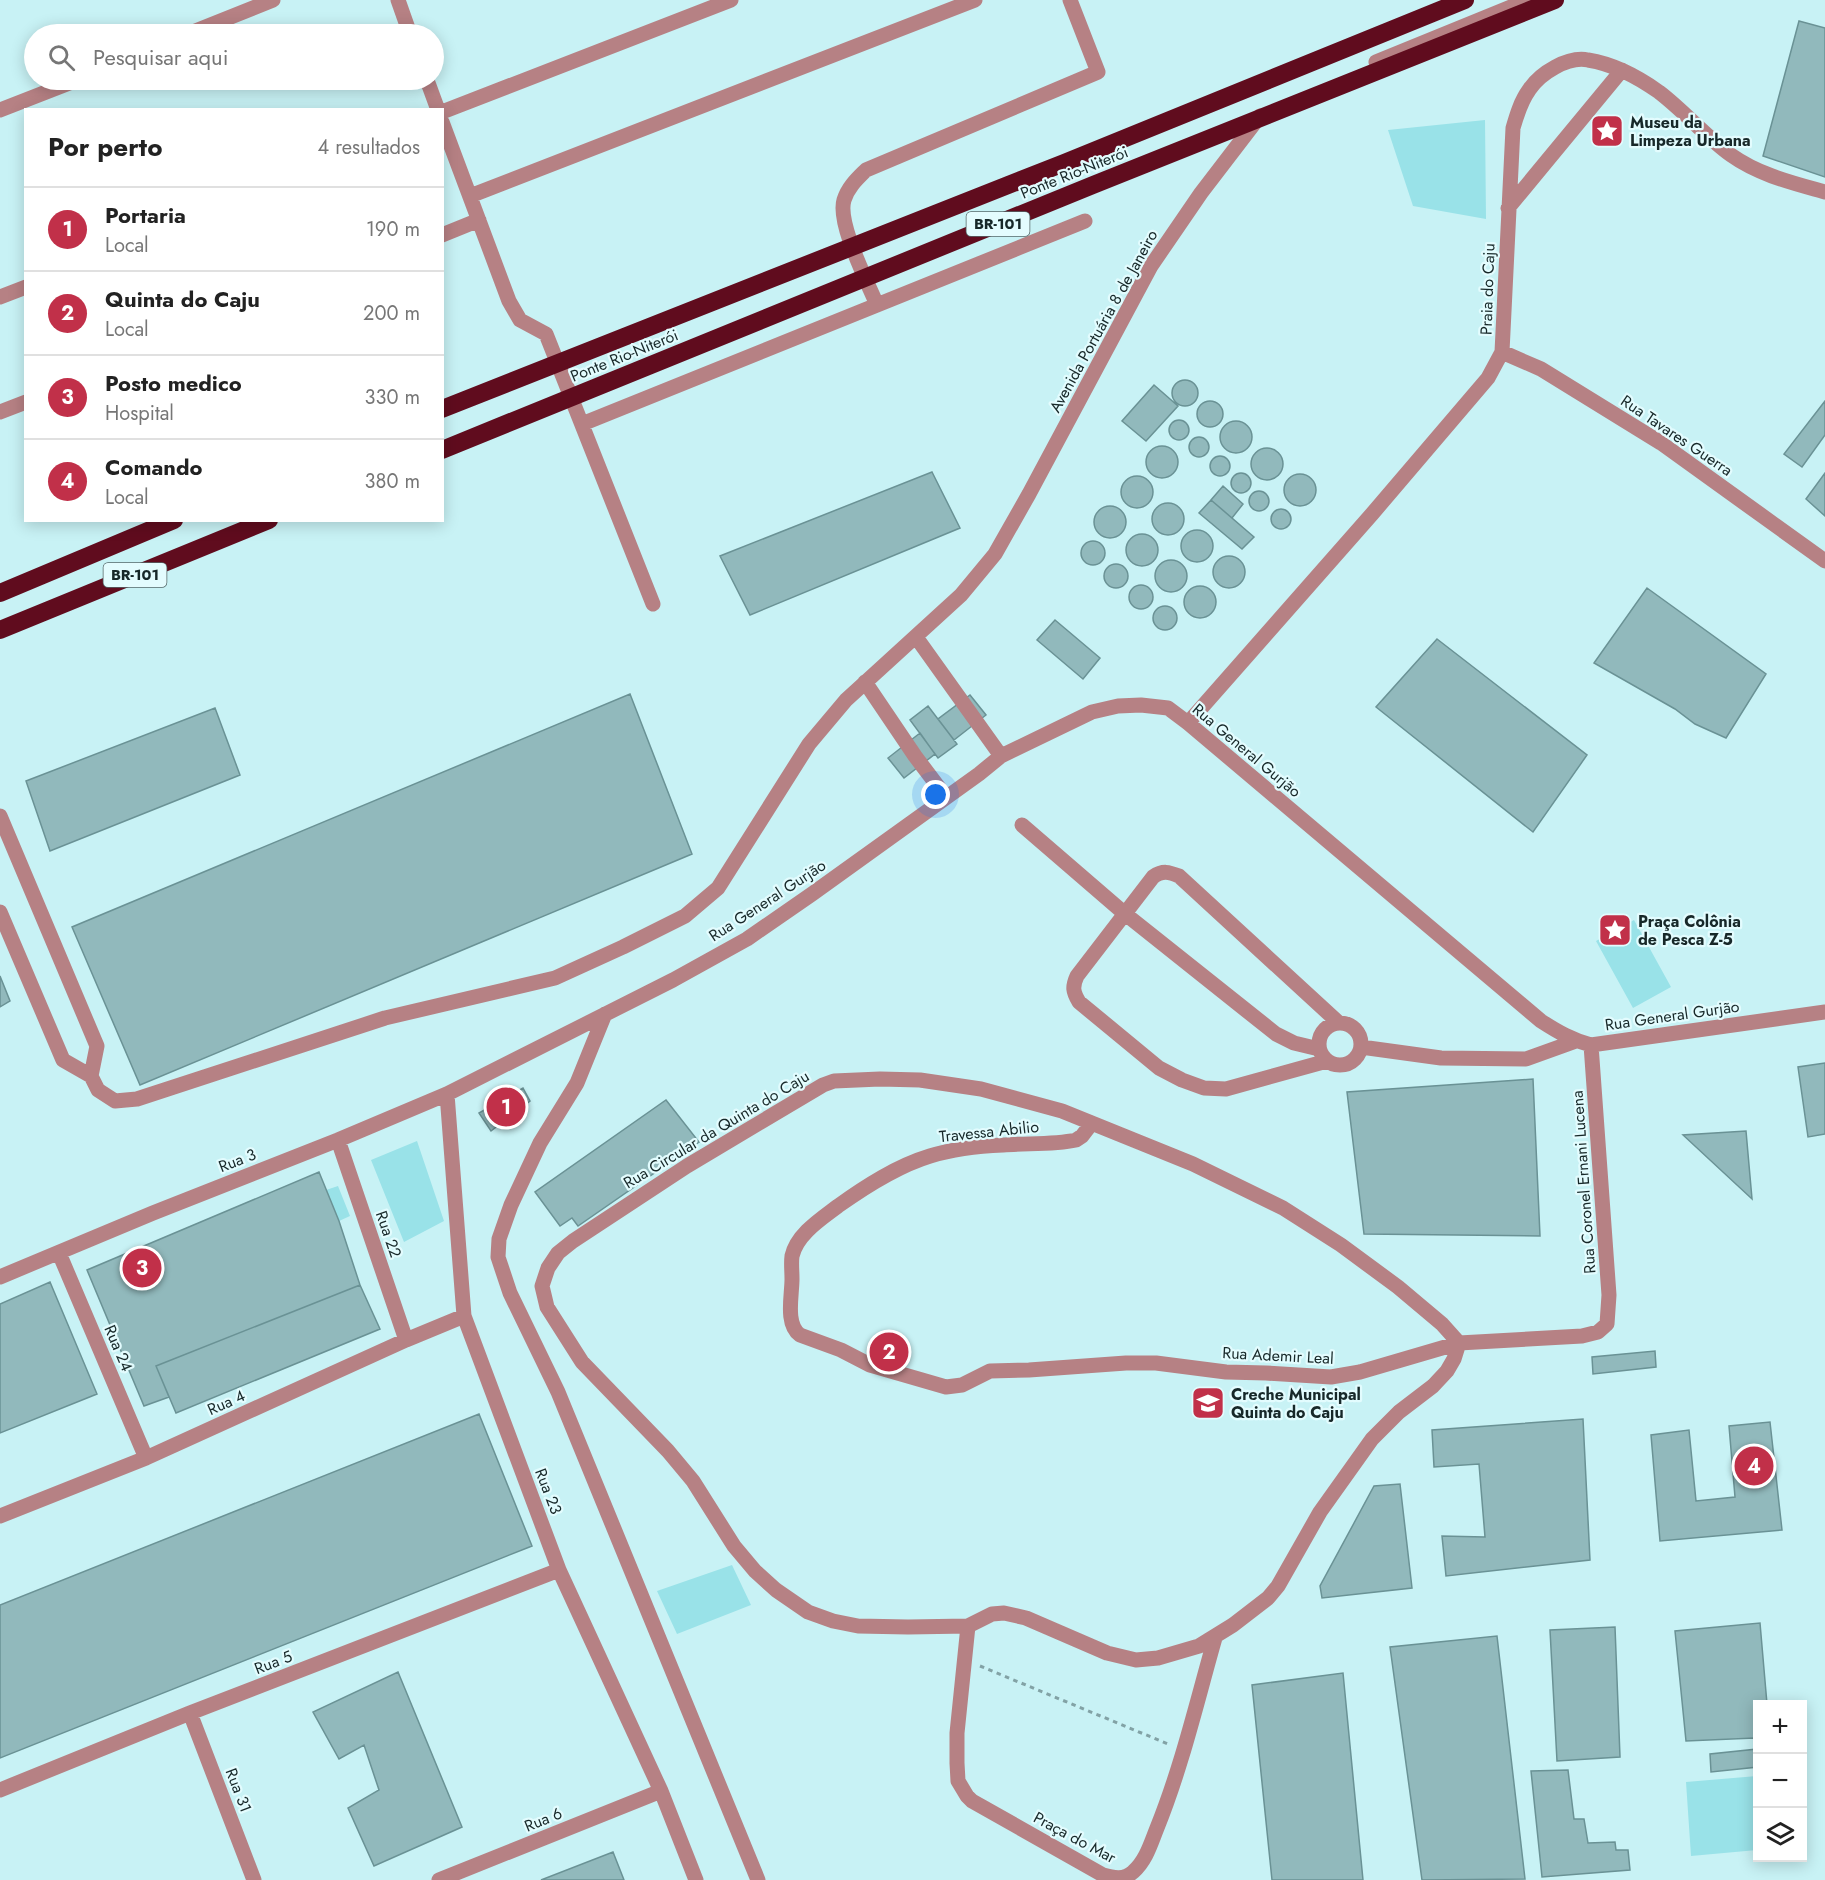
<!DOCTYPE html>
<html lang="pt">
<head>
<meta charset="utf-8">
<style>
  body { margin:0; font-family:Jost,sans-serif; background:#f6f6f6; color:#222 }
  .controls { position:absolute; right:18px; bottom:18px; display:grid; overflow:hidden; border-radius:0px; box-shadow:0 3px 15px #0003 }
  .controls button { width:54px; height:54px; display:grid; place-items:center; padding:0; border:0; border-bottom:2px solid #e0e0e0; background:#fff; color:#222; font:30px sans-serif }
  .you { position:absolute; left:936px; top:795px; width:21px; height:21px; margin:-15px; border:4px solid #fff; border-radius:50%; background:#1a73e8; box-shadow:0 0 0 9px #1a73e833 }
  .badge { display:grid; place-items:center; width:39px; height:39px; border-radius:50%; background:#c13049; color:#fff; font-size:20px; font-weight:700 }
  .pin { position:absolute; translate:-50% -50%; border:3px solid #fff; box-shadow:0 2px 6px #0006 }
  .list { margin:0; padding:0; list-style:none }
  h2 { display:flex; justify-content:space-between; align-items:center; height:78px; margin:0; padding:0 24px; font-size:26px }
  h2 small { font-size:20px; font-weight:400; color:#767676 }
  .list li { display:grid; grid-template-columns:39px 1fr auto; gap:18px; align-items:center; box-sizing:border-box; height:84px; padding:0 24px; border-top:2px solid #e0e0e0 }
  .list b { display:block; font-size:22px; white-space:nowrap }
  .list p { margin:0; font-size:20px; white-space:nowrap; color:#767676 }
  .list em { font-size:20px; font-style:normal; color:#767676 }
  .icon { flex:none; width:33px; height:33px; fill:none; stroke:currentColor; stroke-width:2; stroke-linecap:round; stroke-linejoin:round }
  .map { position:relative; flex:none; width:1825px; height:1880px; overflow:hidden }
  .search { position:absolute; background:#fff; box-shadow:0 3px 15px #0003; left:24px; top:24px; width:420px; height:66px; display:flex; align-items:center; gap:15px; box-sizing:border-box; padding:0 21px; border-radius:33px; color:#767676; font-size:22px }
  .panel { position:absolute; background:#fff; box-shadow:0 3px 15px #0003; left:24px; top:108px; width:420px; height:414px; border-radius:0px }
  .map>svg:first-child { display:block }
  .green { fill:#99e2e8 }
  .building { fill:#91b9bc; stroke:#6a9295; stroke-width:1.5 }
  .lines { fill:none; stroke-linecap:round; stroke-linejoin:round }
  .path { stroke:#82a2a5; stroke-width:3; stroke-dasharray:4.5 4.5; stroke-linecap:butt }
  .minor { stroke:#b68184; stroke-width:15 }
  .highway { stroke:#600c1e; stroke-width:18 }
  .highway-bridge { stroke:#600c1e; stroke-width:18 }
  .labels { text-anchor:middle; stroke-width:4.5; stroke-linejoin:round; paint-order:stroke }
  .shield { fill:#e3fcfe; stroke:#546869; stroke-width:1.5 }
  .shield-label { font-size:15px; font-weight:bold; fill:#172829 }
  .poi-label { font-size:16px; font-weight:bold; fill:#172829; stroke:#e3fcfe; text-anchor:start }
  .street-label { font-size:16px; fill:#172829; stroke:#e3fcfe }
</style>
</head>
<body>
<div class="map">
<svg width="1825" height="1880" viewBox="0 0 1825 1880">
  <rect width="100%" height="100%" fill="#c8f2f5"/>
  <path class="green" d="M 1485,120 L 1486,219 L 1413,206 L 1388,130 Z
    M 1634,920 L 1671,987 L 1633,1008 L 1596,941 Z
    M 417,1141 L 444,1221 L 404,1242 L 371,1160 Z
    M 338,1186 L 350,1216 L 339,1221 L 326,1190 Z
    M 732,1565 L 751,1605 L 677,1634 L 657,1591 Z
    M 1757,1776 L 1757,1850 L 1691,1856 L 1686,1782 Z"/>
  <path class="building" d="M 1799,21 L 1825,28 L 1825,177 L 1763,156 Z
    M1172 393a13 13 0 1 1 26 0a13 13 0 1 1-26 0Z
    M 1154,385 L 1178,406 L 1146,441 L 1122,421 Z
    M1197 414a13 13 0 1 1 26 0a13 13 0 1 1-26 0Z
    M 1825,401 L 1825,435 L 1802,467 L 1784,454 Z
    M1169 430a10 10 0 1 1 20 0a10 10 0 1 1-20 0Z
    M1220 437a16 16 0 1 1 32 0a16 16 0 1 1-32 0Z
    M1189 447a10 10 0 1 1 20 0a10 10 0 1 1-20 0Z
    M1146 462a16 16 0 1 1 32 0a16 16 0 1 1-32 0Z
    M1251 464a16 16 0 1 1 32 0a16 16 0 1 1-32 0Z
    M1210 466a10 10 0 1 1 20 0a10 10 0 1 1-20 0Z
    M 932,472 L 960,528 L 750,615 L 720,556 Z
    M1231 483a10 10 0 1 1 20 0a10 10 0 1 1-20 0Z
    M 1825,473 L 1825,516 L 1806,499 Z
    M1284 490a16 16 0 1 1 32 0a16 16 0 1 1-32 0Z
    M1121 492a16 16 0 1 1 32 0a16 16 0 1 1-32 0Z
    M 1223,486 L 1243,504 L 1232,518 L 1211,500 Z
    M1249 501a10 10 0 1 1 20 0a10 10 0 1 1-20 0Z
    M 1211,500 L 1254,537 L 1242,549 L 1199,513 Z
    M1152 519a16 16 0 1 1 32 0a16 16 0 1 1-32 0Z
    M1094 522a16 16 0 1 1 32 0a16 16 0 1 1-32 0Z
    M1271 519a10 10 0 1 1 20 0a10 10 0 1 1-20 0Z
    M1181 546a16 16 0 1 1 32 0a16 16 0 1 1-32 0Z
    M1126 550a16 16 0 1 1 32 0a16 16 0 1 1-32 0Z
    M1081 553a12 12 0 1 1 24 0a12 12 0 1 1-24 0Z
    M1213 572a16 16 0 1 1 32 0a16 16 0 1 1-32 0Z
    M1155 576a16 16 0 1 1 32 0a16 16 0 1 1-32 0Z
    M1104 576a12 12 0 1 1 24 0a12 12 0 1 1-24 0Z
    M1129 597a12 12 0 1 1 24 0a12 12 0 1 1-24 0Z
    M1184 602a16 16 0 1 1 32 0a16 16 0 1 1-32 0Z
    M 1647,588 L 1766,674 L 1726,738 L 1695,724 L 1675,709 L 1594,663 Z
    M1153 618a12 12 0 1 1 24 0a12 12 0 1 1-24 0Z
    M 1055,620 L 1100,658 L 1083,679 L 1037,640 Z
    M 1437,639 L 1587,755 L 1533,832 L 1376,707 Z
    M 630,694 L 692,854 L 140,1085 L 72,927 Z
    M 970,695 L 986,715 L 954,740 L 938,719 Z
    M 928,706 L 957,744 L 938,758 L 910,720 Z
    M 215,708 L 240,775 L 50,851 L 26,781 Z
    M 920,733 L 935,754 L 904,778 L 888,758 Z
    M 0,976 L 10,1001 L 0,1007 Z
    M 1825,1063 L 1825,1134 L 1808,1137 L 1798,1067 Z
    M 1533,1079 L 1540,1236 L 1364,1234 L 1347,1092 Z
    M 523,1088 L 530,1101 L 491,1131 L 479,1113 Z
    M 666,1100 L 699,1142 L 578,1226 L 572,1218 L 560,1226 L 535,1192 Z
    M 1746,1131 L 1752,1199 L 1683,1135 Z
    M 319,1172 L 339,1221 L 360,1285 L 156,1366 L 169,1397 L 144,1406 L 87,1270 Z
    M 50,1282 L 97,1394 L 0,1433 L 0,1304 Z
    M 360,1285 L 380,1329 L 176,1413 L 156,1366 Z
    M 1655,1351 L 1656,1367 L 1593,1374 L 1592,1357 Z
    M 479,1414 L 532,1546 L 0,1758 L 0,1605 Z
    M 1583,1419 L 1590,1560 L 1446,1576 L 1442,1536 L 1485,1537 L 1479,1464 L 1434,1467 L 1432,1430 Z
    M 1770,1422 L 1782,1530 L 1660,1541 L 1651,1435 L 1689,1430 L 1696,1501 L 1735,1497 L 1729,1426 Z
    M 1400,1484 L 1412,1588 L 1322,1598 L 1320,1586 L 1374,1486 Z
    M 1760,1623 L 1767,1704 L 1758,1704 L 1758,1767 L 1711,1772 L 1710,1754 L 1757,1749 L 1755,1738 L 1686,1741 L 1675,1631 Z
    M 1615,1627 L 1620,1757 L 1557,1761 L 1550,1630 Z
    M 1497,1636 L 1525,1879 L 1422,1880 L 1390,1647 Z
    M 398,1672 L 462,1827 L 374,1866 L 348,1808 L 379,1790 L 364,1745 L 339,1759 L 313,1712 Z
    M 1343,1673 L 1363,1880 L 1272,1880 L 1252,1685 Z
    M 1568,1770 L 1574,1819 L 1584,1819 L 1588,1843 L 1615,1842 L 1616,1850 L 1628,1850 L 1630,1870 L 1542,1877 L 1531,1771 Z
    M 613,1852 L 624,1880 L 541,1880 Z"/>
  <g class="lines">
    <path class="path" d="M 980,1666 L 1168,1744"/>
    <path class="minor" d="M 398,0 L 410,34
      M 188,34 L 273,0
      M 1376,62 L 1528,0
      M 427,80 L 438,110
      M 0,110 L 77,80
      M 442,112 L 731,0
      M 442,122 L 509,301 L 520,320 L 546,334 L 653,604
      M 470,196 L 975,0
      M 1508,208 L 1622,70
      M 442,235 L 479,220
      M 0,297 L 26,287
      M 877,305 C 867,281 837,223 844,200 C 848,187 857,179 866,170 L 1098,72 L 1070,0
      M 1502,352 L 1541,369 L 1661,443 L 1825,561
      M 0,412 L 26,402
      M 582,424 L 1085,221
      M 916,637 L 1001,756
      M 865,682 L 915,756 L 946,797
      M 1188,723 L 1372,514 L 1488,378 L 1502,352 L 1513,128 C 1517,114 1521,101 1529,90 C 1540,73 1568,56 1588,60 C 1613,64 1638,77 1659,92 C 1684,111 1705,136 1731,155 C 1759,175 1793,183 1825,192
      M 0,816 L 97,1046 L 91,1076
      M 1022,825 L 1124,913 L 1276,1034 L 1294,1043 L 1319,1049
      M 0,912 L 63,1060 L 91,1076 L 98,1090 L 115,1101 L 137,1099 L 385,1018 L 555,978 L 623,947 L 685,916 L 718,888 L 809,744 L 846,700 L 961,595 L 995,554 L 1029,494 L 1151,266 L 1201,193 L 1260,116
      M 605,1014 L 577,1083 L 540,1143 L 511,1205 L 499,1239 L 498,1257 L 510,1293 L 558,1392 L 758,1880
      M1319 1044a21 21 0 1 1 42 0a21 21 0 1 1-42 0Z
      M 1361,1047 L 1441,1058 L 1526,1059 L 1576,1041
      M 1327,1061 L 1226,1089 L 1204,1088 L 1182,1080 L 1159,1068 L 1079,1002 C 1073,992 1072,987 1077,976 L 1153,877 C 1163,870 1169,872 1179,876 L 1339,1023
      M 880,1079 L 920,1080 L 981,1089 L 1062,1111 L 1193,1164 L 1283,1208 L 1341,1245 L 1398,1287 L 1442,1324 L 1459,1343 L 1454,1359 L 1447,1371 L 1433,1386 L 1399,1412 L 1372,1439 L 1320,1512 L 1278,1586 L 1268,1598 L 1233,1625 L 1199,1646 L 1158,1658 L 1136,1660 L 1107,1653 L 1026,1618 L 1004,1613 L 992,1614 L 968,1626 L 908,1627 L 858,1626 L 833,1621 L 808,1612 L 776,1590 L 755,1571 L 734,1546 L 693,1481 L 668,1451 L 582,1362 L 547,1307 L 542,1286 L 548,1268 L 558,1253 L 573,1241 L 687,1166 L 823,1085 L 834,1081 Z
      M 447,1094 L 464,1316 L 559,1570 L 661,1791 L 696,1880
      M 1092,1123 L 1082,1136 L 1076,1140 C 1053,1145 1027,1143 1003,1145 C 979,1146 953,1149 930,1156 C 897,1166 866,1186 838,1206 C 821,1219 797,1234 792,1256 C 791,1263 792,1271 792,1279 C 792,1296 785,1324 800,1335 L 841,1350 L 870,1365 L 946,1387 L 962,1385 L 990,1371 L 1029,1370 L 1126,1363 L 1156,1363 L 1226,1372 L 1266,1373 L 1331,1377 L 1360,1372 L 1459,1343 L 1582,1336 L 1598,1332 L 1607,1324 L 1609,1295 L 1591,1045
      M 338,1140 L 406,1340
      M 59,1253 L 146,1458
      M 0,1277 L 153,1213 L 338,1140 L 447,1094 L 673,980 L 747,939 L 812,894 L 979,774 L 1001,756 L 1092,712 L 1118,706 L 1141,705 L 1168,708 L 1188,723 L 1541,1021 C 1558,1032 1572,1040 1591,1045 L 1825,1012
      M 0,1516 L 146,1458 L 406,1340 L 464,1316
      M 968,1626 L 957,1733 L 957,1763 L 958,1781 L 967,1796 L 972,1801 L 1103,1875 C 1114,1878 1124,1880 1133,1872 C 1146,1861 1151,1843 1157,1828 C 1182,1766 1197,1701 1215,1638
      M 190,1713 L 254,1880
      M 0,1790 L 190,1713 L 559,1570
      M 439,1880 L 661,1791"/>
    <path class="highway" d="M 0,593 L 174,520
      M 0,630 L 269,520"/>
    <path class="highway-bridge" d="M 442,409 L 1064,163 L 1465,0
      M 442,450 L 1093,185 L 1555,0"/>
  </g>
  <defs>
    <g id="sight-square" transform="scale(1.725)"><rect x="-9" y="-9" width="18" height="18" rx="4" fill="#c13049" stroke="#e3fcfe"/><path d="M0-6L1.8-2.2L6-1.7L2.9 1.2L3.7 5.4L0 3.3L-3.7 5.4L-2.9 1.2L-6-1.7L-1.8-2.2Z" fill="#fff"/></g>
    <g id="school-square" transform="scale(1.725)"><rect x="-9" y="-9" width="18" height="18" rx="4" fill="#c13049" stroke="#e3fcfe"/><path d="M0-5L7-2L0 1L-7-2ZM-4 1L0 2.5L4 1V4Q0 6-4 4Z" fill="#fff"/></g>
  </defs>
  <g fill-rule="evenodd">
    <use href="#sight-square" x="1607" y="131"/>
    <use href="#sight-square" x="1615" y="930"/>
    <use href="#school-square" x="1208" y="1403"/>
  </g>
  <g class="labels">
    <g class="shield">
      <rect x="966.5" y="212" width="63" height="24" rx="4.5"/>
      <rect x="103.5" y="563" width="63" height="24" rx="4.5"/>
    </g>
    <g class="shield-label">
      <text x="998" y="229">BR-101</text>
      <text x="135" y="580">BR-101</text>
    </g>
    <g class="poi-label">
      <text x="1630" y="128">Museu da<tspan x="1630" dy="18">Limpeza Urbana</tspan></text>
      <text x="1638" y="927">Praça Colônia<tspan x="1638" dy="18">de Pesca Z-5</tspan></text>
      <text x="1231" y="1400">Creche Municipal<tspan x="1231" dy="18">Quinta do Caju</tspan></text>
    </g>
    <g class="street-label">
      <text transform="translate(1074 172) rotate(-22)" y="6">Ponte Rio-Niterói</text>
      <text transform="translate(1487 289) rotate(-88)" y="6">Praia do Caju</text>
      <text transform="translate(1103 321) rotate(-61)" y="6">Avenida Portuária 8 de Janeiro</text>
      <text transform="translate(624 355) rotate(-22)" y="6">Ponte Rio-Niterói</text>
      <text transform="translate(1677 435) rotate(34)" y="6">Rua Tavares Guerra</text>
      <text transform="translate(1247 750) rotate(40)" y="6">Rua General Gurjão</text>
      <text transform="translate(767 900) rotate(-33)" y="6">Rua General Gurjão</text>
      <text transform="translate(1672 1015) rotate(-8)" y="6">Rua General Gurjão</text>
      <text transform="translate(716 1129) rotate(-31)" y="6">Rua Circular da Quinta do Caju</text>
      <text transform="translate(989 1131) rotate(-6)" y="6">Travessa Abilio</text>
      <text transform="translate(237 1160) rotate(-21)" y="6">Rua 3</text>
      <text transform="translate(1583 1182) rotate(-94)" y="6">Rua Coronel Ernani Lucena</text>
      <text transform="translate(389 1234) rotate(71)" y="6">Rua 22</text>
      <text transform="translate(119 1348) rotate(67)" y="6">Rua 24</text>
      <text transform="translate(1278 1355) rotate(3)" y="6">Rua Ademir Leal</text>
      <text transform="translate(226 1402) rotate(-24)" y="6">Rua 4</text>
      <text transform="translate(549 1491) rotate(69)" y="6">Rua 23</text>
      <text transform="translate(273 1662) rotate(-21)" y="6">Rua 5</text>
      <text transform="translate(239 1790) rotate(69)" y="6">Rua 31</text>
      <text transform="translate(543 1819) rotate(-22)" y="6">Rua 6</text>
      <text transform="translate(1075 1837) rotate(28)" y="6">Praça do Mar</text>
    </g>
  </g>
</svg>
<div class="controls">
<button>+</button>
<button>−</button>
<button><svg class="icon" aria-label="layers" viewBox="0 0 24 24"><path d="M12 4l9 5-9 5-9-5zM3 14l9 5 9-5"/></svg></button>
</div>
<div class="you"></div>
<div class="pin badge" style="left:506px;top:1107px">1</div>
<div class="pin badge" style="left:889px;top:1352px">2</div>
<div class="pin badge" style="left:142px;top:1268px">3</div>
<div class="pin badge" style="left:1754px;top:1466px">4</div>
<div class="search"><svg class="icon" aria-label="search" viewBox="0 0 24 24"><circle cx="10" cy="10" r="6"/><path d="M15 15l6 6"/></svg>Pesquisar aqui</div>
<section class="panel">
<h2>Por perto<small>4 resultados</small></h2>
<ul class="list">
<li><span class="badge">1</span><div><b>Portaria</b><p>Local</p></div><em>190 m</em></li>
<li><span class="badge">2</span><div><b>Quinta do Caju</b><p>Local</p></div><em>200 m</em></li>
<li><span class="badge">3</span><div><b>Posto medico</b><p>Hospital</p></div><em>330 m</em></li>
<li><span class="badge">4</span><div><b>Comando</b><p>Local</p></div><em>380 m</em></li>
</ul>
</section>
</div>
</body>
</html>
